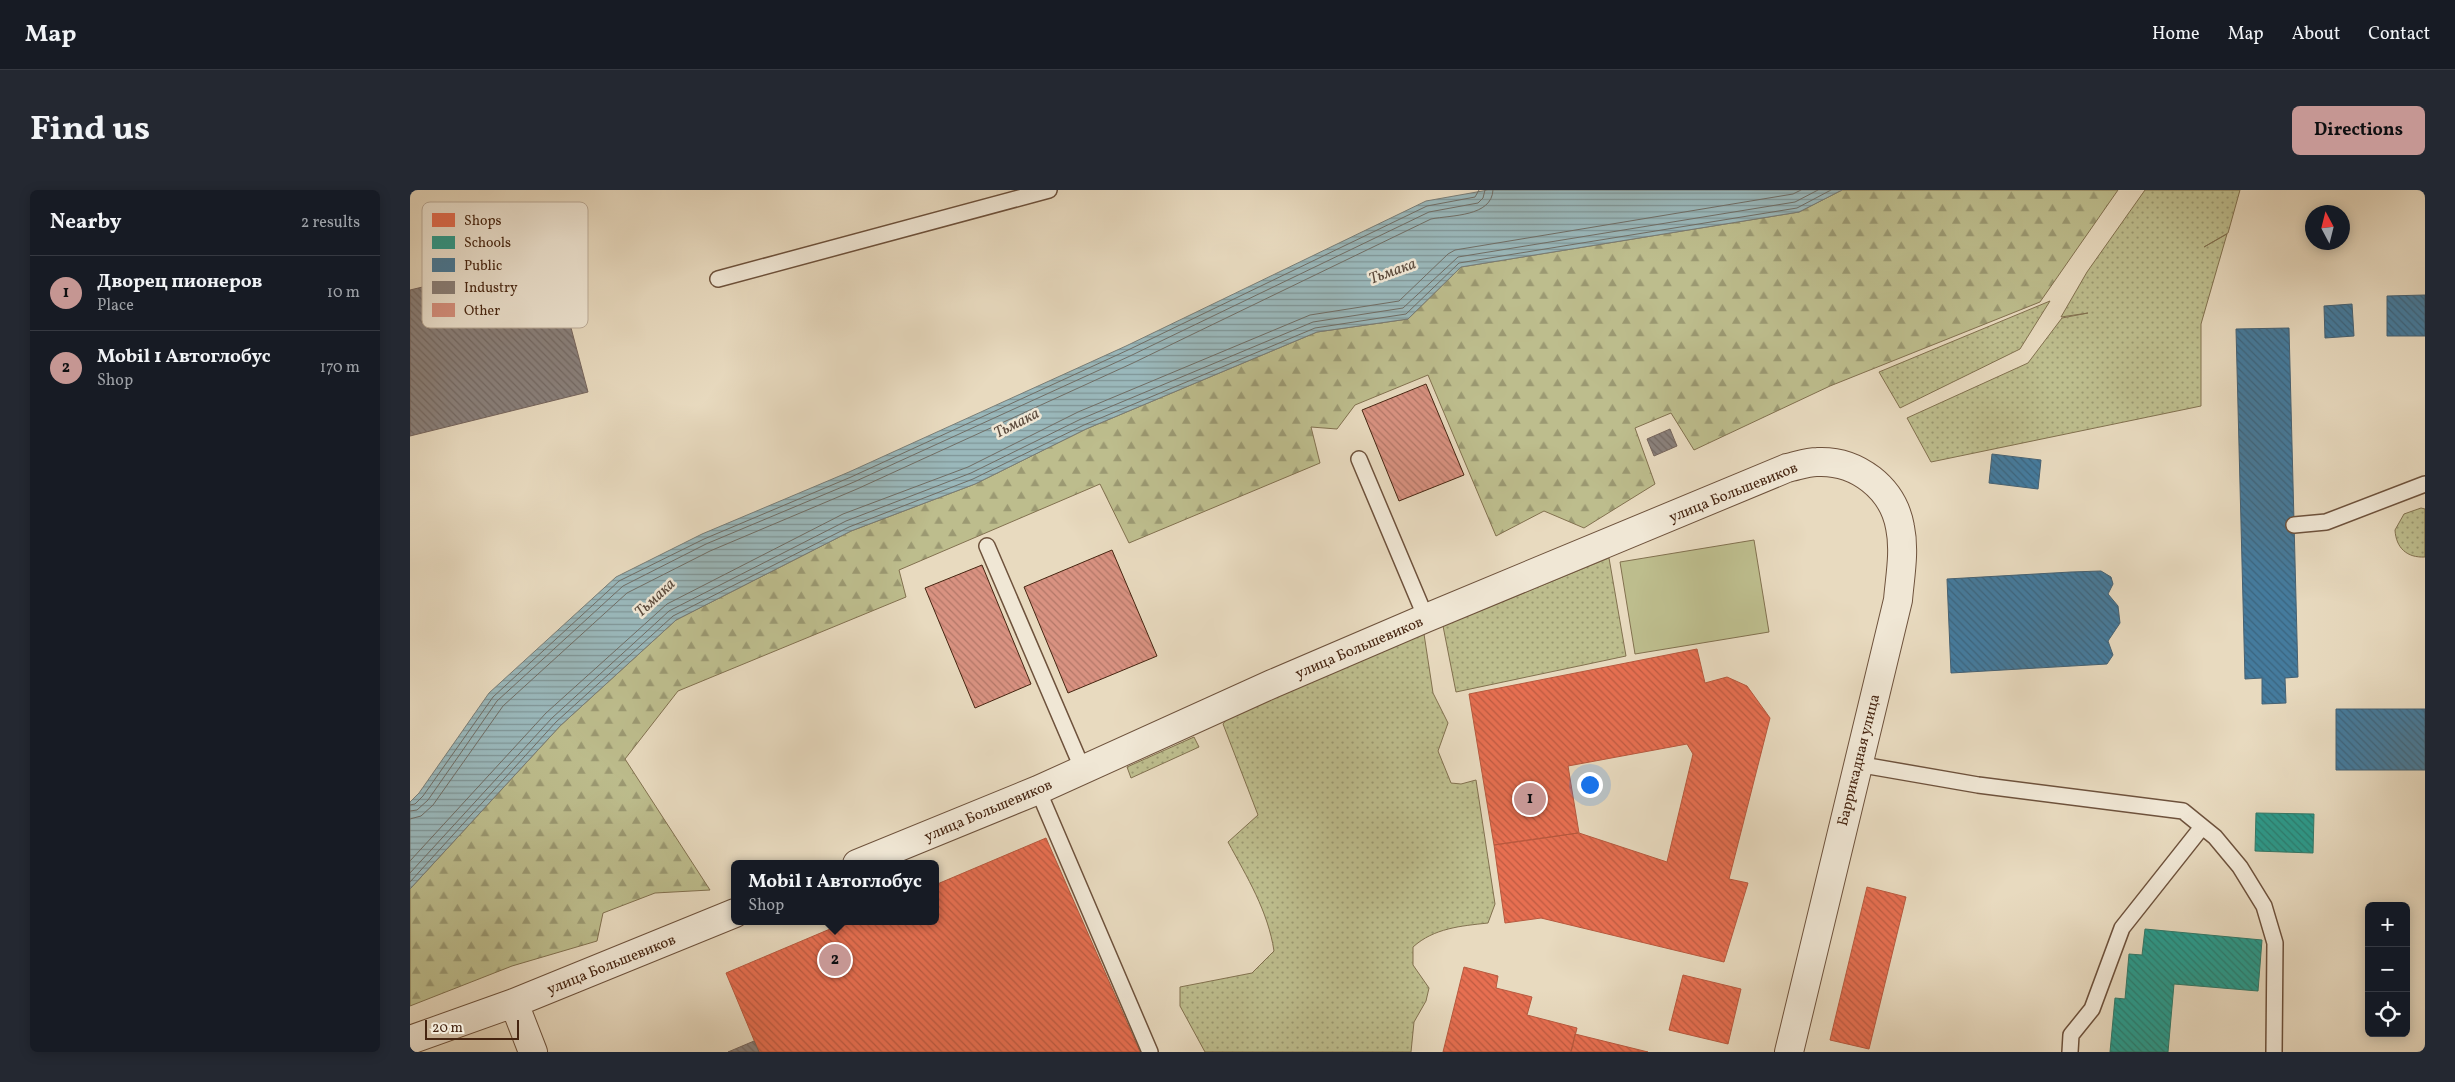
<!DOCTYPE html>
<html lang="en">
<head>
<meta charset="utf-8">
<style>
  body { margin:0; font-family:Vollkorn,serif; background:#242831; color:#f1f3f6 }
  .controls { position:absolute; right:15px; bottom:15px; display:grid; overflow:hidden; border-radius:8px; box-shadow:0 2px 12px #0003 }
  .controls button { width:45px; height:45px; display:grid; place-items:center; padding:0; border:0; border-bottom:1px solid #363941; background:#171b24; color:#f1f3f6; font:25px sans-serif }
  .compass { position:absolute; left:1895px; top:15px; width:45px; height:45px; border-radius:50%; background:#171b24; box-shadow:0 2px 12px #0003; rotate:353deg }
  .scale { position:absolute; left:15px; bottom:12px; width:94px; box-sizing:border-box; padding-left:5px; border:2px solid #462511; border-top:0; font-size:14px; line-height:18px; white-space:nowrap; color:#462511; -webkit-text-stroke:4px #f0e7d5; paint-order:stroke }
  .you { position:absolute; left:1179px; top:594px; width:18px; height:18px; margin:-12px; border:4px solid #fff; border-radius:50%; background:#1a73e8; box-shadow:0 0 0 8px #1a73e833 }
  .badge { display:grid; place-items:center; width:32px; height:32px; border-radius:50%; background:#c59692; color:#111; font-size:16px; font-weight:700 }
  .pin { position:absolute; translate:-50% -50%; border:2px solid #fff; box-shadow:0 1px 5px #0006 }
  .popup { position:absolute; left:321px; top:670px; width:208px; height:65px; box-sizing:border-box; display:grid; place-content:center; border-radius:8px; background:#171b24; filter:drop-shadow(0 1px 4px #0005); font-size:16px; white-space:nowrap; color:#9ea1a6 }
  .popup b { font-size:19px; color:#f1f3f6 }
  .popup::after { content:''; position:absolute; left:50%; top:100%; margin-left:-10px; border:10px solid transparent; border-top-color:#171b24 }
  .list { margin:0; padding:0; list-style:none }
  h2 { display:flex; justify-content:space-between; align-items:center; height:65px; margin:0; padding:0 20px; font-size:21px }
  h2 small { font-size:16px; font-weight:400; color:#9ea1a6 }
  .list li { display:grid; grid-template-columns:32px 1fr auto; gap:15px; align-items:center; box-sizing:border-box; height:75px; padding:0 20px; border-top:1px solid #363941 }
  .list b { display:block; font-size:19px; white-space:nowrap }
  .list p { margin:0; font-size:16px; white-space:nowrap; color:#9ea1a6 }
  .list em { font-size:16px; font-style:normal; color:#9ea1a6 }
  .icon { flex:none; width:28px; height:28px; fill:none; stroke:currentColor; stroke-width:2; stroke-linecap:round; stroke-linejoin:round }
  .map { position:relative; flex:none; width:2015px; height:862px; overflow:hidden; border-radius:8px }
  header { display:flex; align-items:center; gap:30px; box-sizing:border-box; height:70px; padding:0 25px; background:#171b24; border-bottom:1px solid #363941 }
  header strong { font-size:24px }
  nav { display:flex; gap:28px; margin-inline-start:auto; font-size:18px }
  .intro { display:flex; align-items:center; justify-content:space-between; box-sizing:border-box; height:120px; padding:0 30px }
  h1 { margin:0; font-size:35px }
  .button { padding:12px 22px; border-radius:8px; background:#c59692; color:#111; font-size:18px; font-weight:700 }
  main { display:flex; gap:30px; padding:0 30px }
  aside { flex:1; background:#171b24; border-radius:8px; box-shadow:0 2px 12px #0003 }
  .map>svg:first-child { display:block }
  .grass { fill:url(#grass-dots); stroke:#82714f }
  .forest { fill:url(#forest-firs); stroke:#82714f }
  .park { fill:#bdbd8d; stroke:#82714f }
  .water { fill:url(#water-rules); stroke:#787d77 }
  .shops { fill:url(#shops-back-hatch); stroke:#b7593e; fill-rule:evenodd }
  .schools { fill:url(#schools-back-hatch); stroke:#327969 }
  .public { fill:url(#public-back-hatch); stroke:#456173 }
  .industry { fill:url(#industry-back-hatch); stroke:#76655c }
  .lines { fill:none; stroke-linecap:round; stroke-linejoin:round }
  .shore { stroke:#706e66; stroke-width:1 }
  .building { fill:url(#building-back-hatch); stroke:#462511 }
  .service-casing { stroke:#6e523c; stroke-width:18 }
  .minor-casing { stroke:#6e523c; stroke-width:30 }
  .service { stroke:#f0e7d5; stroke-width:15 }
  .minor { stroke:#f0e7d5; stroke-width:28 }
  .labels { text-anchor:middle; stroke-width:5; stroke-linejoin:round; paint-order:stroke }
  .street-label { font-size:15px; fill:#462511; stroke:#f0e7d5 }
  .water-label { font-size:16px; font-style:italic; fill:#5b4a3c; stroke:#f0e7d5 }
  .key { fill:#f0e7d5; stroke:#bdad9a; stroke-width:1 }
  .key-label { font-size:14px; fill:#462511 }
</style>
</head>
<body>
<header>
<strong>Map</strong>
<nav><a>Home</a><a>Map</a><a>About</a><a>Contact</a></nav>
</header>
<div class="intro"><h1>Find us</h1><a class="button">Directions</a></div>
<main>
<aside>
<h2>Nearby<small>2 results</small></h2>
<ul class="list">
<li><span class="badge">1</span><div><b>Дворец пионеров</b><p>Place</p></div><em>10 m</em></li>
<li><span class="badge">2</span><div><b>Mobil 1 Автоглобус</b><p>Shop</p></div><em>170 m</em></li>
</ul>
</aside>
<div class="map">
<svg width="2015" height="862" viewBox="0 0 2015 862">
  <defs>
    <pattern id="grass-dots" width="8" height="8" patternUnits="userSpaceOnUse" patternTransform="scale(1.25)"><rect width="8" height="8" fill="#bdbd8d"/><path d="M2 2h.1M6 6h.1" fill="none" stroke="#9b9972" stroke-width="1.8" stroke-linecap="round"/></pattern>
    <pattern id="forest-firs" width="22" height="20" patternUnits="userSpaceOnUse" patternTransform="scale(1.25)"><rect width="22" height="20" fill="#bdbd8d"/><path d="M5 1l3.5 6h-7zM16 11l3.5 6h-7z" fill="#9b9972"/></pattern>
    <pattern id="water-rules" width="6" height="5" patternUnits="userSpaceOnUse" patternTransform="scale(1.25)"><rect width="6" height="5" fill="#9ab8bb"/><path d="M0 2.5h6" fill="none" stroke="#7f9597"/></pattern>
    <pattern id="shops-back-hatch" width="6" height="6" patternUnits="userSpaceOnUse" patternTransform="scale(1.25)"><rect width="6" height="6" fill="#e76f51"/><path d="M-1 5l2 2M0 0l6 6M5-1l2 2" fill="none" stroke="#bd5b42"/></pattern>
    <pattern id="schools-back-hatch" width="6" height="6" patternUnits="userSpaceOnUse" patternTransform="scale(1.25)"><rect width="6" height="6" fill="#2a9d8f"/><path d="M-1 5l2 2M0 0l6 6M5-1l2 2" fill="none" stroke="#268073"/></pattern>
    <pattern id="public-back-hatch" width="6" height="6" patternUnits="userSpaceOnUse" patternTransform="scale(1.25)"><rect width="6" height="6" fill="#457b9d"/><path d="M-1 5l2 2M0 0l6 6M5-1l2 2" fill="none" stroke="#3b657f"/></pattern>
    <pattern id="industry-back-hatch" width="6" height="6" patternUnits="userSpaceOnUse" patternTransform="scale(1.25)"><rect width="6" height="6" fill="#8a817c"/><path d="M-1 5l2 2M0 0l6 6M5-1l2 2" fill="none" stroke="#736964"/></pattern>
    <pattern id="building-back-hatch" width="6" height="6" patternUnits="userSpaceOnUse" patternTransform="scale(1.25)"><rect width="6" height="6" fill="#d99281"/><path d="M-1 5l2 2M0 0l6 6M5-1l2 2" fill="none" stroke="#b27768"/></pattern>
  </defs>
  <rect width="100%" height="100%" fill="#e8dabf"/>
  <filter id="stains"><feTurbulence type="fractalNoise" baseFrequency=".004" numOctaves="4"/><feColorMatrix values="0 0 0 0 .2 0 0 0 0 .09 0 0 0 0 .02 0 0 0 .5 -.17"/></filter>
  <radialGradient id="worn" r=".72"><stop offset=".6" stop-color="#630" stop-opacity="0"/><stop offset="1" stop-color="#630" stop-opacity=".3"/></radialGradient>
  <path class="grass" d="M 1735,0 L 1830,0 L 1818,43 L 1794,57 L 1817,44 L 1791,134 L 1791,216 L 1521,272 L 1497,228 L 1618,173 L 1652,128 L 1678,123 L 1651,127 L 1677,82 Z
    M 1640,111 L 1610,159 L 1490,218 L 1469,182 Z
    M 2011,318 L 2015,319 L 2015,367 C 1997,368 1986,358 1985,340 L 1994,324 Z
    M 1199,368 L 1216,466 L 1046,502 L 1033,436 Z
    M 1009,437 L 1014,444 L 1023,503 L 1038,533 L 1028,561 L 1041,593 L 1051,594 L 1066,590 L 1085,714 L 1078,733 C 1051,736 1024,738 1003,757 L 1003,775 L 1019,798 L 1016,811 L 1004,832 L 1001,862 L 795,862 L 770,816 L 770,797 L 842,783 L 864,761 C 858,721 837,687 818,652 L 848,625 L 813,534 L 825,518 Z
    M 784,547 L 789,557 L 721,588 L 717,577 Z"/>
  <path class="forest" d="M 1432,0 L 1708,0 L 1630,112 L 1420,196 L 1284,260 L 1261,223 L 1225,238 L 1245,294 L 1174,338 L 1134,321 L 1086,346 L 1018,185 L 945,215 L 927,239 L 901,237 L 910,273 L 719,353 L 690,294 L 489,380 L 496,407 L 268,501 L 215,569 L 300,700 L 245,703 L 193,723 L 187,751 L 102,776 L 0,816 L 0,699 L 150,536 L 266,430 L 441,341 L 565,294 L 676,239 L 907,142 L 998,129 L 1051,77 L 1389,22 Z"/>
  <path class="park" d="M 1344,350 L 1359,442 L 1225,464 L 1210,372 Z"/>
  <path class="water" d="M 1078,0 L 1432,0 L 1389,22 L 1051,77 L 998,129 L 907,142 L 676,239 L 565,294 L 441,341 L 266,430 L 150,536 L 0,699 L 0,612 L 9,603 L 79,503 L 206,387 L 292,344 L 439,282 L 716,156 L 1016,11 Z"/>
  <path class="shops" d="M 1287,459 L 1295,493 L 1317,487 L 1337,496 L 1360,528 L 1319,689 L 1338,693 L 1314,772 L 1131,728 L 1095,733 L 1084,655 L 1168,643 L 1084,655 L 1059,504 ZM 1277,554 L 1283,564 L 1257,672 L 1169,643 L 1158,576 Z
    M 636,648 L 730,862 L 349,862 L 316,783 L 439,731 L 525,731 L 525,695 Z
    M 1457,697 L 1496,707 L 1459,859 L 1420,850 Z
    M 1054,777 L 1088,786 L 1086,798 L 1122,807 L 1117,825 L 1167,838 L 1161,862 L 1033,862 Z
    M 1273,785 L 1331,799 L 1318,854 L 1259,840 Z
    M 1165,844 L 1238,862 L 1161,862 Z"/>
  <path class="schools" d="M 1846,623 L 1904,624 L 1903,663 L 1845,661 Z
    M 1735,739 L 1852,750 L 1848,801 L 1764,794 L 1758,862 L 1700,862 L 1705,808 L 1715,809 L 1719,764 L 1732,765 Z"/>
  <path class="public" d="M 2015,105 L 2015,146 L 1977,146 L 1977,106 Z
    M 1942,114 L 1944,146 L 1915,148 L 1914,116 Z
    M 1879,138 L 1888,487 L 1875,488 L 1876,513 L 1852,514 L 1852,488 L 1835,489 L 1826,139 Z
    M 1582,264 L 1631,270 L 1628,299 L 1579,293 Z
    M 1661,382 L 1691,381 L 1701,387 L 1703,394 L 1698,404 L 1708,416 L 1710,433 L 1698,451 L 1703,465 L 1697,474 L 1541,483 L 1537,389 Z
    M 1926,519 L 2015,519 L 2015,580 L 1926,580 Z"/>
  <path class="industry" d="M 142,66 L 178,202 L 0,246 L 0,100 Z
    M 1260,239 L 1267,256 L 1244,266 L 1237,249 Z
    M 344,851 L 349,862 L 318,862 Z"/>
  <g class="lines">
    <path class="shore" d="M 0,615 L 5,614 L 13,606 L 83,507 L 209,391 L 294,349 L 441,287 L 718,160 L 1017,16 L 1065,7 L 1069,0
      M 0,621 L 7,620 L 18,610 L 87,511 L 213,396 L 296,354 L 444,292 L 720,166 L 1019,22 L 1068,13 L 1073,8 L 1075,0
      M 0,629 L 11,626 L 23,615 L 93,516 L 217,403 L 300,361 L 447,299 L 723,173 L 1021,29 C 1041,25 1082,27 1083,0
      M 0,671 L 136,523 L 257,414 L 433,324 L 558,277 L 668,222 L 900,125 L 989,111 L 1038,64 L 1045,60 L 1383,4 L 1391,0
      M 0,683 L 142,528 L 259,421 L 436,331 L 561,283 L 671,229 L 903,132 L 993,118 L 1048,67 L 1385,12 L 1408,0
      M 0,692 L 146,532 L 263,426 L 439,337 L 563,289 L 674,235 L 905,138 L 996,124 L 1049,73 L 1387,18 L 1421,0"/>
  </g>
  <path class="building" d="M 1016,194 L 1054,285 L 989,311 L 952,220 Z
    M 702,360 L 747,466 L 658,503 L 614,397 Z
    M 572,375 L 621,494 L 565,518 L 515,398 Z"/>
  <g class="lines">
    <g class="service-casing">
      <path id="service" d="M 308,89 L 639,0
        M 949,269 L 1016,428
        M 1884,335 L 1916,332 L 2015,294
        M 577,356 L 673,580
        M 1447,574 L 1568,595 L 1773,621 L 1805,647 L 1830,677 L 1854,716 L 1865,753 L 1864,862
        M 628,600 L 740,862
        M 1660,862 L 1661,845 L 1682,819 L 1712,738 L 1792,637"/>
    </g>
    <g class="minor-casing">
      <path id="minor" d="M 447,674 L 628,600 L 862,494 L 1016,428 L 1377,278 C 1387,276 1397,272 1407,272 C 1447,270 1483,298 1490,337 C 1495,361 1490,386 1488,410 L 1379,862
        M 104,813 L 123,862
        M 0,850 L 104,813 L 325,723"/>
    </g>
    <use href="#service" class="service"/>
    <use href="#minor" class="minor"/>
  </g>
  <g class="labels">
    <g class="street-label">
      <text transform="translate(1323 302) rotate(-22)" y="5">улица Большевиков</text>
      <text transform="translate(949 457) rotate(-23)" y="5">улица Большевиков</text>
      <text transform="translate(1448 570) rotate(-76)" y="5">Баррикадная улица</text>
      <text transform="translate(578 620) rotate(-23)" y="5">улица Большевиков</text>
      <text transform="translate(201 774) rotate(-22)" y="5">улица Большевиков</text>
    </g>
    <g class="water-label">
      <text transform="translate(982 80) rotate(-20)" y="6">Тьмака</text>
      <text transform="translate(606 232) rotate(-27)" y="6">Тьмака</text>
      <text transform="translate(244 407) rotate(-43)" y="6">Тьмака</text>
    </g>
  </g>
  <rect x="12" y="12" width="166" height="126" rx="8" class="key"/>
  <rect x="22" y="23" width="23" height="14" fill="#e76f51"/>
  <rect x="22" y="46" width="23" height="13" fill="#2a9d8f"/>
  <rect x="22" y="68" width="23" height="14" fill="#457b9d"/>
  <rect x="22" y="91" width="23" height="13" fill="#8a817c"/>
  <rect x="22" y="113" width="23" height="14" fill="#d99281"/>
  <g class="key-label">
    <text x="54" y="35">Shops</text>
    <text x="54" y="57">Schools</text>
    <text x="54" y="80">Public</text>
    <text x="54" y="102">Industry</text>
    <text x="54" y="125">Other</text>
  </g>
  <rect width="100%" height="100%" filter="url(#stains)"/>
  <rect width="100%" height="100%" fill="url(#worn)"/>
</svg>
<div class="controls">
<button>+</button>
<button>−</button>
<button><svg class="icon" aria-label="locate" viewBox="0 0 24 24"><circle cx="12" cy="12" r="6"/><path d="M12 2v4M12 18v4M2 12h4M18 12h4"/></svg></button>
</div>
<svg class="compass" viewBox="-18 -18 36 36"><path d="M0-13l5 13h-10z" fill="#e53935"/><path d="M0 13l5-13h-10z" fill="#9ea1a6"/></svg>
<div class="scale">20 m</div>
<div class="you"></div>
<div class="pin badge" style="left:1120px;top:609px">1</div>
<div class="pin badge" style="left:425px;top:770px">2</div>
<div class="popup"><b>Mobil 1 Автоглобус</b>Shop</div>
</div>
</main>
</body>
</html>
